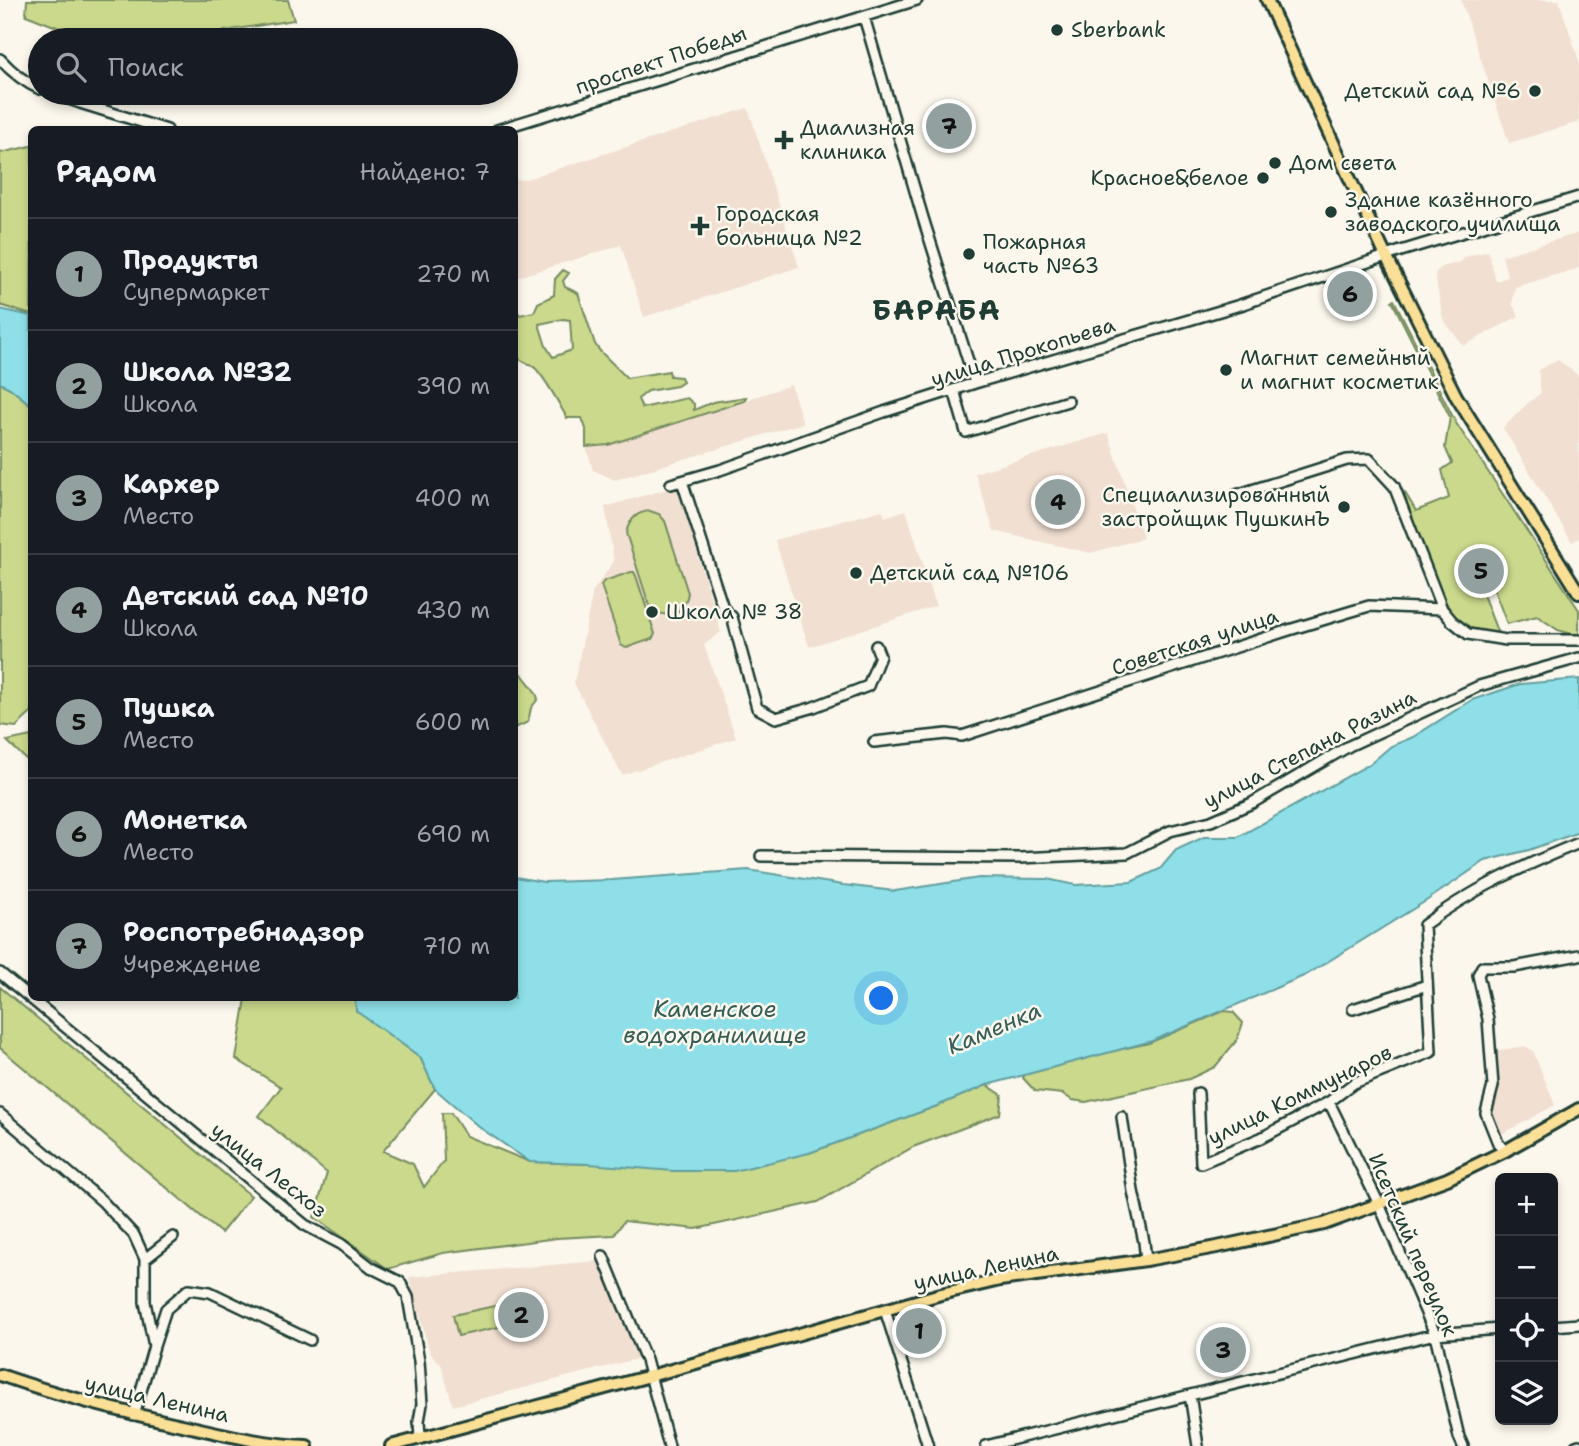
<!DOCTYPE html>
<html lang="ru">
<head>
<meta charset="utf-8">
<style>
  body { margin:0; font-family:"Shantell Sans",sans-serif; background:#242831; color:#f1f3f6 }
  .controls { position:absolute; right:21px; bottom:21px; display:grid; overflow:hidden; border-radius:10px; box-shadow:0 4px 10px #0003 }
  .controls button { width:63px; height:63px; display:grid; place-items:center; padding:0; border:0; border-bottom:2px solid #363941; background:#171b24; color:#f1f3f6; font:35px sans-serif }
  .you { position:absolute; left:882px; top:999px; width:24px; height:24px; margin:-18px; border:5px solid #fff; border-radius:50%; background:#1a73e8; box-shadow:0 0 0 10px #1a73e833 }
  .badge { display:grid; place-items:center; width:46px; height:46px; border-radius:50%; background:#92a19f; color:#111; font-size:23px; font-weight:700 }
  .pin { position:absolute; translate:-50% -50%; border:4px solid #fff; box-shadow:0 2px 7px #0006 }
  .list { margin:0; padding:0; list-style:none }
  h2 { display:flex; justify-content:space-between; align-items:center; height:91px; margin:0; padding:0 28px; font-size:30px }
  h2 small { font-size:23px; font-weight:400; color:#9ea1a6 }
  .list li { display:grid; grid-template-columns:46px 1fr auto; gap:21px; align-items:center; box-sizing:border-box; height:112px; padding:0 28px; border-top:2px solid #363941 }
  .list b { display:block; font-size:26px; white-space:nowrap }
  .list p { margin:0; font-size:23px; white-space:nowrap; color:#9ea1a6 }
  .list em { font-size:23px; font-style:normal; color:#9ea1a6 }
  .icon { flex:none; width:38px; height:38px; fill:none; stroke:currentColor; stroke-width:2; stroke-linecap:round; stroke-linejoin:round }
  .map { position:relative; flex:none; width:1579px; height:1446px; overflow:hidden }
  .search { position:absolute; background:#171b24; box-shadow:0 4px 10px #0003; left:28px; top:28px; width:490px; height:77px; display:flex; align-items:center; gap:18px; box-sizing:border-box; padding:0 24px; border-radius:38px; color:#9ea1a6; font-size:26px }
  .panel { position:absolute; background:#171b24; box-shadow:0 4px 10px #0003; left:28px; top:126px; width:490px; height:875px; border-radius:10px }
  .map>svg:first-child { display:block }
  .built { fill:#f1dfd1 }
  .green { fill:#cad98c; stroke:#748b60; stroke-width:2; fill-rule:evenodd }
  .water { fill:#8edfe7; stroke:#629e9f; stroke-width:2 }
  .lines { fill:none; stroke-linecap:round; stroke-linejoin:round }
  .minor-casing { stroke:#1f3d34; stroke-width:14 }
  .major-casing { stroke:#1f3d34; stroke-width:16 }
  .minor { stroke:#fbf7ec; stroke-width:9 }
  .major { stroke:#fadf96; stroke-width:10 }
  .poi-dot { fill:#1f3d34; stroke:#fbf7ec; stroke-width:2.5 }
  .labels { text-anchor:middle; stroke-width:5; stroke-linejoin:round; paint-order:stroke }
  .poi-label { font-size:21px; fill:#1f3d34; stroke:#fbf7ec; text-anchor:start }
  .street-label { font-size:21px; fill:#1f3d34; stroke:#fbf7ec }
  .water-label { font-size:23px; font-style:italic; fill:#355d58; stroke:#fbf7ec }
  .district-label { font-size:28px; font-weight:bold; letter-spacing:2px; fill:#1f3d34; stroke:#fbf7ec }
</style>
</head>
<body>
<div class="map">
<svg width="1579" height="1446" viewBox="0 0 1579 1446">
  <rect width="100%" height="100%" fill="#fbf7ec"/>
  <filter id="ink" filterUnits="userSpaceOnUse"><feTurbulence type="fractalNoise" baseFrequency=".0143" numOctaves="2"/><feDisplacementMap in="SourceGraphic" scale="14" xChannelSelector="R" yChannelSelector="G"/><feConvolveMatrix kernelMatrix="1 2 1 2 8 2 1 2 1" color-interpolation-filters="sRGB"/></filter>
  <g filter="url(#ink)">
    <path class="built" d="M 1461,0 L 1559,0 L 1579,61 L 1579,122 L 1509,143 Z
      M 748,108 L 799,267 L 644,317 L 621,245 L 515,278 L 515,179 L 523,180 Z
      M 1579,233 L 1579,268 L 1515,287 L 1512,304 L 1519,316 L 1463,346 L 1443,319 L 1435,274 L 1441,267 L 1461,262 L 1465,257 L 1488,251 L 1496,281 L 1508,277 L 1502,256 Z
      M 1558,360 L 1579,376 L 1579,538 L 1572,542 L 1503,428 L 1528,403 L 1541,393 L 1538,370 Z
      M 791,385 L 803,423 L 615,480 L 593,470 L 586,447 L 608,445 Z
      M 1108,433 L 1143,538 L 1091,553 L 994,531 L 975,473 Z
      M 677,486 L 721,632 L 704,645 L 736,738 L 622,775 L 574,683 L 593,591 L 614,561 L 605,507 Z
      M 882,510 L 885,517 L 906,510 L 936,606 L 809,647 L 775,540 Z
      M 1525,1046 L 1533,1051 L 1555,1105 L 1500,1135 L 1490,1111 L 1497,1081 L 1494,1051 Z
      M 599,1261 L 640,1358 L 453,1406 L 441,1364 L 430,1353 L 409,1277 Z"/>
    <path class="green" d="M 27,0 L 288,0 L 294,20 L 168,40 L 90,40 L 26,15 Z
      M 31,146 L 32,146 L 31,315 L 0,305 L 0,153 Z
      M 563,270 L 569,273 L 563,281 L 565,287 L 578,293 L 595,344 L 600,351 L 627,378 L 669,371 L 670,376 L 681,377 L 683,382 L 677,386 L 648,391 L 638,399 L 642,408 L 687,398 L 694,404 L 694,410 L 713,402 L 746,397 L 744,401 L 608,445 L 586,447 L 586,429 L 582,418 L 567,418 C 558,402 549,384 537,370 C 531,362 520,363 515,354 L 515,308 L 520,315 L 534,312 L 538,303 L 554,295 L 555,279 ZM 563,319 L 570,320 L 572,350 L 553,357 L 546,346 L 539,324 Z
      M 1394,300 L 1456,423 L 1579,610 L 1579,636 L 1558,630 L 1537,616 L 1507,624 L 1490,579 L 1494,578 L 1487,559 L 1469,566 L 1475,585 L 1479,584 L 1498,634 L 1473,629 L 1454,617 L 1443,597 L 1405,502 L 1404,491 L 1416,511 L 1449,498 L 1442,470 L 1452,463 L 1445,447 L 1450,417 L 1392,301 Z
      M 0,383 L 10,388 L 32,406 L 32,712 L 16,727 L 0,725 Z
      M 650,511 L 659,514 L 665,521 L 688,593 C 684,615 665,622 649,605 L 626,533 C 629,520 636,512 650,511 Z
      M 631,572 L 634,572 L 636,576 L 655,634 L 652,639 L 626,648 L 621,645 L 601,585 L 604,581 Z
      M 518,643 C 518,650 517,661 519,668 C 523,680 535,686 538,699 L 531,708 L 528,722 L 515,728 L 514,651 Z
      M 31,736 L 31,764 L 7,741 Z
      M 0,987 L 251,1196 L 221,1233 L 0,1048 Z
      M 246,998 L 355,998 L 357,1011 L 420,1057 L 435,1089 L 383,1151 L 413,1164 L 424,1187 L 444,1161 L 442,1113 L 451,1113 L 466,1136 L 530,1162 L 589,1164 L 809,1153 L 937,1106 L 987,1085 L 1002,1095 L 1000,1114 L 913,1147 L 818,1202 L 696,1229 L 624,1221 L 614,1235 L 557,1238 L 443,1253 L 388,1269 L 314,1217 L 327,1173 L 259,1116 L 281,1087 L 236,1059 Z
      M 1224,1011 L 1233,1012 L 1243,1023 L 1237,1040 L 1215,1067 L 1189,1079 L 1086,1102 L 1072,1100 L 1063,1094 L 1035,1091 L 1023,1078 L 1027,1070 L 1149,1043 Z
      M 504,1304 L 508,1325 L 458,1336 L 453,1315 Z"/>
    <path class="water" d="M 0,309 L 31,316 L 31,405 L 10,388 L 0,383 Z
      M 1579,679 L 1579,832 L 1529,850 L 1485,861 L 1426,901 L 1306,975 L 1152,1041 L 987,1085 L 937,1106 L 809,1153 L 734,1171 L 673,1171 L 589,1164 L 530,1162 L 479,1127 L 435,1089 L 420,1057 L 356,1011 L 355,998 L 514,998 L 515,877 L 544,882 L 612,880 L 748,870 L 843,885 L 895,891 L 979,878 L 1047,879 L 1075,885 L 1131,882 L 1160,869 L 1176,850 L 1204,837 L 1238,837 L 1370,764 L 1391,746 L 1413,737 L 1472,700 L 1520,684 Z"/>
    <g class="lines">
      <g class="minor-casing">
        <path id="minor" d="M 864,17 L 923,218 L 975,383
          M 0,59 C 11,71 26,83 40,89
          M 51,93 L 80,103 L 167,130
          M 497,130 L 917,0
          M 954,390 L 966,432 L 1068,401
          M 682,481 L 723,608 L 732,617 L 757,708 L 776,718 L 811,708 L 868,686 L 880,656 L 876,646
          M 671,484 L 720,470 L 884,412 L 975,383 L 1240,305 L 1401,251 L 1579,197
          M 1236,495 L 1347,460 L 1369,459 L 1394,486 L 1442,609 L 1452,621 L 1468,634 L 1506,640 L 1579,640
          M 874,742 L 947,734 L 962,736 L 1289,630 L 1369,606 L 1442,609
          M 761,856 L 1020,858 L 1127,853 L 1170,831 L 1211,821 L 1252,803 L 1349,746 L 1479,686 L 1579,658
          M 0,973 L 305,1225 L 341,1244 L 372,1268 L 400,1282 L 408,1297 L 419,1361 L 422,1404 L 419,1421 L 420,1439
          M 1353,1009 L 1427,985
          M 1198,1093 L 1201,1163 L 1261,1138 L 1329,1102 L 1354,1083 L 1431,1052 L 1424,925 C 1470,890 1525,865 1579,843
          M 1329,1102 L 1379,1204 L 1435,1334 L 1459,1437 L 1463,1446
          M 0,1114 L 102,1201 L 134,1235 L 145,1259
          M 1122,1117 L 1133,1191 L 1144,1242 L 1146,1260
          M 1505,1151 L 1498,1143 L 1486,1113 L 1493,1086 L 1488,1019 L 1478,975 L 1482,967 L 1514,967 L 1579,955
          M 603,1256 L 646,1360 L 669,1446
          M 885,1310 L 928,1446
          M 1553,1326 L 1579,1324
          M 154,1346 L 166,1309 L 189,1289 L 210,1292 L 310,1340
          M 1190,1395 L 1198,1446
          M 134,1415 L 154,1346 L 145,1302 L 145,1259 L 173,1237
          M 986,1446 L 1435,1334 L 1500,1329
          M 1576,1446 L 1579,1445"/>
      </g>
      <g class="major-casing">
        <path id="major" d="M 1267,0 L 1383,250 L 1456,396 L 1579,593
          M 0,1375 C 63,1397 126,1413 191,1427 C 230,1436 268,1445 307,1446
          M 391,1446 L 650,1376 L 941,1294 L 1000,1280 L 1146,1260 L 1217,1247 L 1324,1224 L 1447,1179 L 1505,1151 L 1579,1109"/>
      </g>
      <use href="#minor" class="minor"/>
      <use href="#major" class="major"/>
    </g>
  </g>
  <g class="poi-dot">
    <circle cx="1057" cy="30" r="7"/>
    <circle cx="1535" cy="91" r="7"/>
    <path d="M780.5 129.5h7v7h7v7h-7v7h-7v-7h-7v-7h7z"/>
    <circle cx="1275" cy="163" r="7"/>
    <circle cx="1263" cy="178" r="7"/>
    <circle cx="1331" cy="212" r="7"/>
    <path d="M696.5 215.5h7v7h7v7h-7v7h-7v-7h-7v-7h7z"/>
    <circle cx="969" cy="254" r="7"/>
    <circle cx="1226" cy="370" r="7"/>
    <circle cx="1344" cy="507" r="7"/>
    <circle cx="856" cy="573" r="7"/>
    <circle cx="652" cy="612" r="7"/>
  </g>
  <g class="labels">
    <g class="poi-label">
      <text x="1071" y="37">Sberbank</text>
      <text x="1521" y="98" text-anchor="end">Детский сад №6</text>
      <text x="800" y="135">Диализная<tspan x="800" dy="24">клиника</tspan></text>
      <text x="1289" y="170">Дом света</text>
      <text x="1249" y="185" text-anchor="end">Красное&amp;белое</text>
      <text x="1345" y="207">Здание казённого<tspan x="1345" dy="24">заводского училища</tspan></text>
      <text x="716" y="221">Городская<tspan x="716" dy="24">больница №2</tspan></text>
      <text x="983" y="249">Пожарная<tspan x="983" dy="24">часть №63</tspan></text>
      <text x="1240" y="365">Магнит семейный<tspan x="1240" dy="24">и магнит косметик</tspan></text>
      <text x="1330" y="502" text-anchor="end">Специализированный<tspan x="1330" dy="24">застройщик ПушкинЪ</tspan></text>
      <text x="870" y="580">Детский сад №106</text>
      <text x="666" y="619">Школа № 38</text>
    </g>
    <g class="street-label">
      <text transform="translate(661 60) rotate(-18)" y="7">проспект Победы</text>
      <text transform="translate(1023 352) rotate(-17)" y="7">улица Прокопьева</text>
      <text transform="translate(1195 642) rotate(-18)" y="7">Советская улица</text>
      <text transform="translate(1310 749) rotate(-27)" y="7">улица Степана Разина</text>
      <text transform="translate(1300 1095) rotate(-26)" y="7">улица Коммунаров</text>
      <text transform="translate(269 1170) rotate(38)" y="7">улица Лесхоз</text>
      <text transform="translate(1413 1245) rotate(67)" y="7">Исетский переулок</text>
      <text transform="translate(986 1268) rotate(-12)" y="7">улица Ленина</text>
      <text transform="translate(157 1399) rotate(13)" y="7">улица Ленина</text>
    </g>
    <g class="water-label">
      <text x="715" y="1017">Каменское<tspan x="715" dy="26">водохранилище</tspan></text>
      <text transform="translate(994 1028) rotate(-23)" y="8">Каменка</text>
    </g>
    <g class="district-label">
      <text x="937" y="320">БАРАБА</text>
    </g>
  </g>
</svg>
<div class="controls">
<button>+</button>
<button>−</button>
<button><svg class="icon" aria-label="locate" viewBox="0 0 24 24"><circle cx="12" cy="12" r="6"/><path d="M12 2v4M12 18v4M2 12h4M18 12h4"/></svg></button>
<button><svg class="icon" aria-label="layers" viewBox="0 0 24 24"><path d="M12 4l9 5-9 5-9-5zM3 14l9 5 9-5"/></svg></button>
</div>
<div class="you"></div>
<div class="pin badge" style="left:919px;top:1331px">1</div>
<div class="pin badge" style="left:521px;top:1315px">2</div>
<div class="pin badge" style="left:1223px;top:1350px">3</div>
<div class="pin badge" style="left:1058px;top:502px">4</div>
<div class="pin badge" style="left:1481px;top:571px">5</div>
<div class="pin badge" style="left:1350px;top:294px">6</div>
<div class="pin badge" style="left:949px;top:126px">7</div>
<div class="search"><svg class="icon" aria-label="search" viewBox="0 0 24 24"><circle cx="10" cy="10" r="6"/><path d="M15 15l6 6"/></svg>Поиск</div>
<section class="panel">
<h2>Рядом<small>Найдено: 7</small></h2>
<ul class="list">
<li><span class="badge">1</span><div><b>Продукты</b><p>Супермаркет</p></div><em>270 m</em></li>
<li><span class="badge">2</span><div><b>Школа №32</b><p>Школа</p></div><em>390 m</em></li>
<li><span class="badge">3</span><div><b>Кархер</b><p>Место</p></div><em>400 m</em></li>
<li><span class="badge">4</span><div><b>Детский сад №10</b><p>Школа</p></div><em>430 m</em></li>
<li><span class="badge">5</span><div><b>Пушка</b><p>Место</p></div><em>600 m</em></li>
<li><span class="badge">6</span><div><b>Монетка</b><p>Место</p></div><em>690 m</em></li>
<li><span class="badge">7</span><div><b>Роспотребнадзор</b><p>Учреждение</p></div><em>710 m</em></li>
</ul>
</section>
</div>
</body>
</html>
